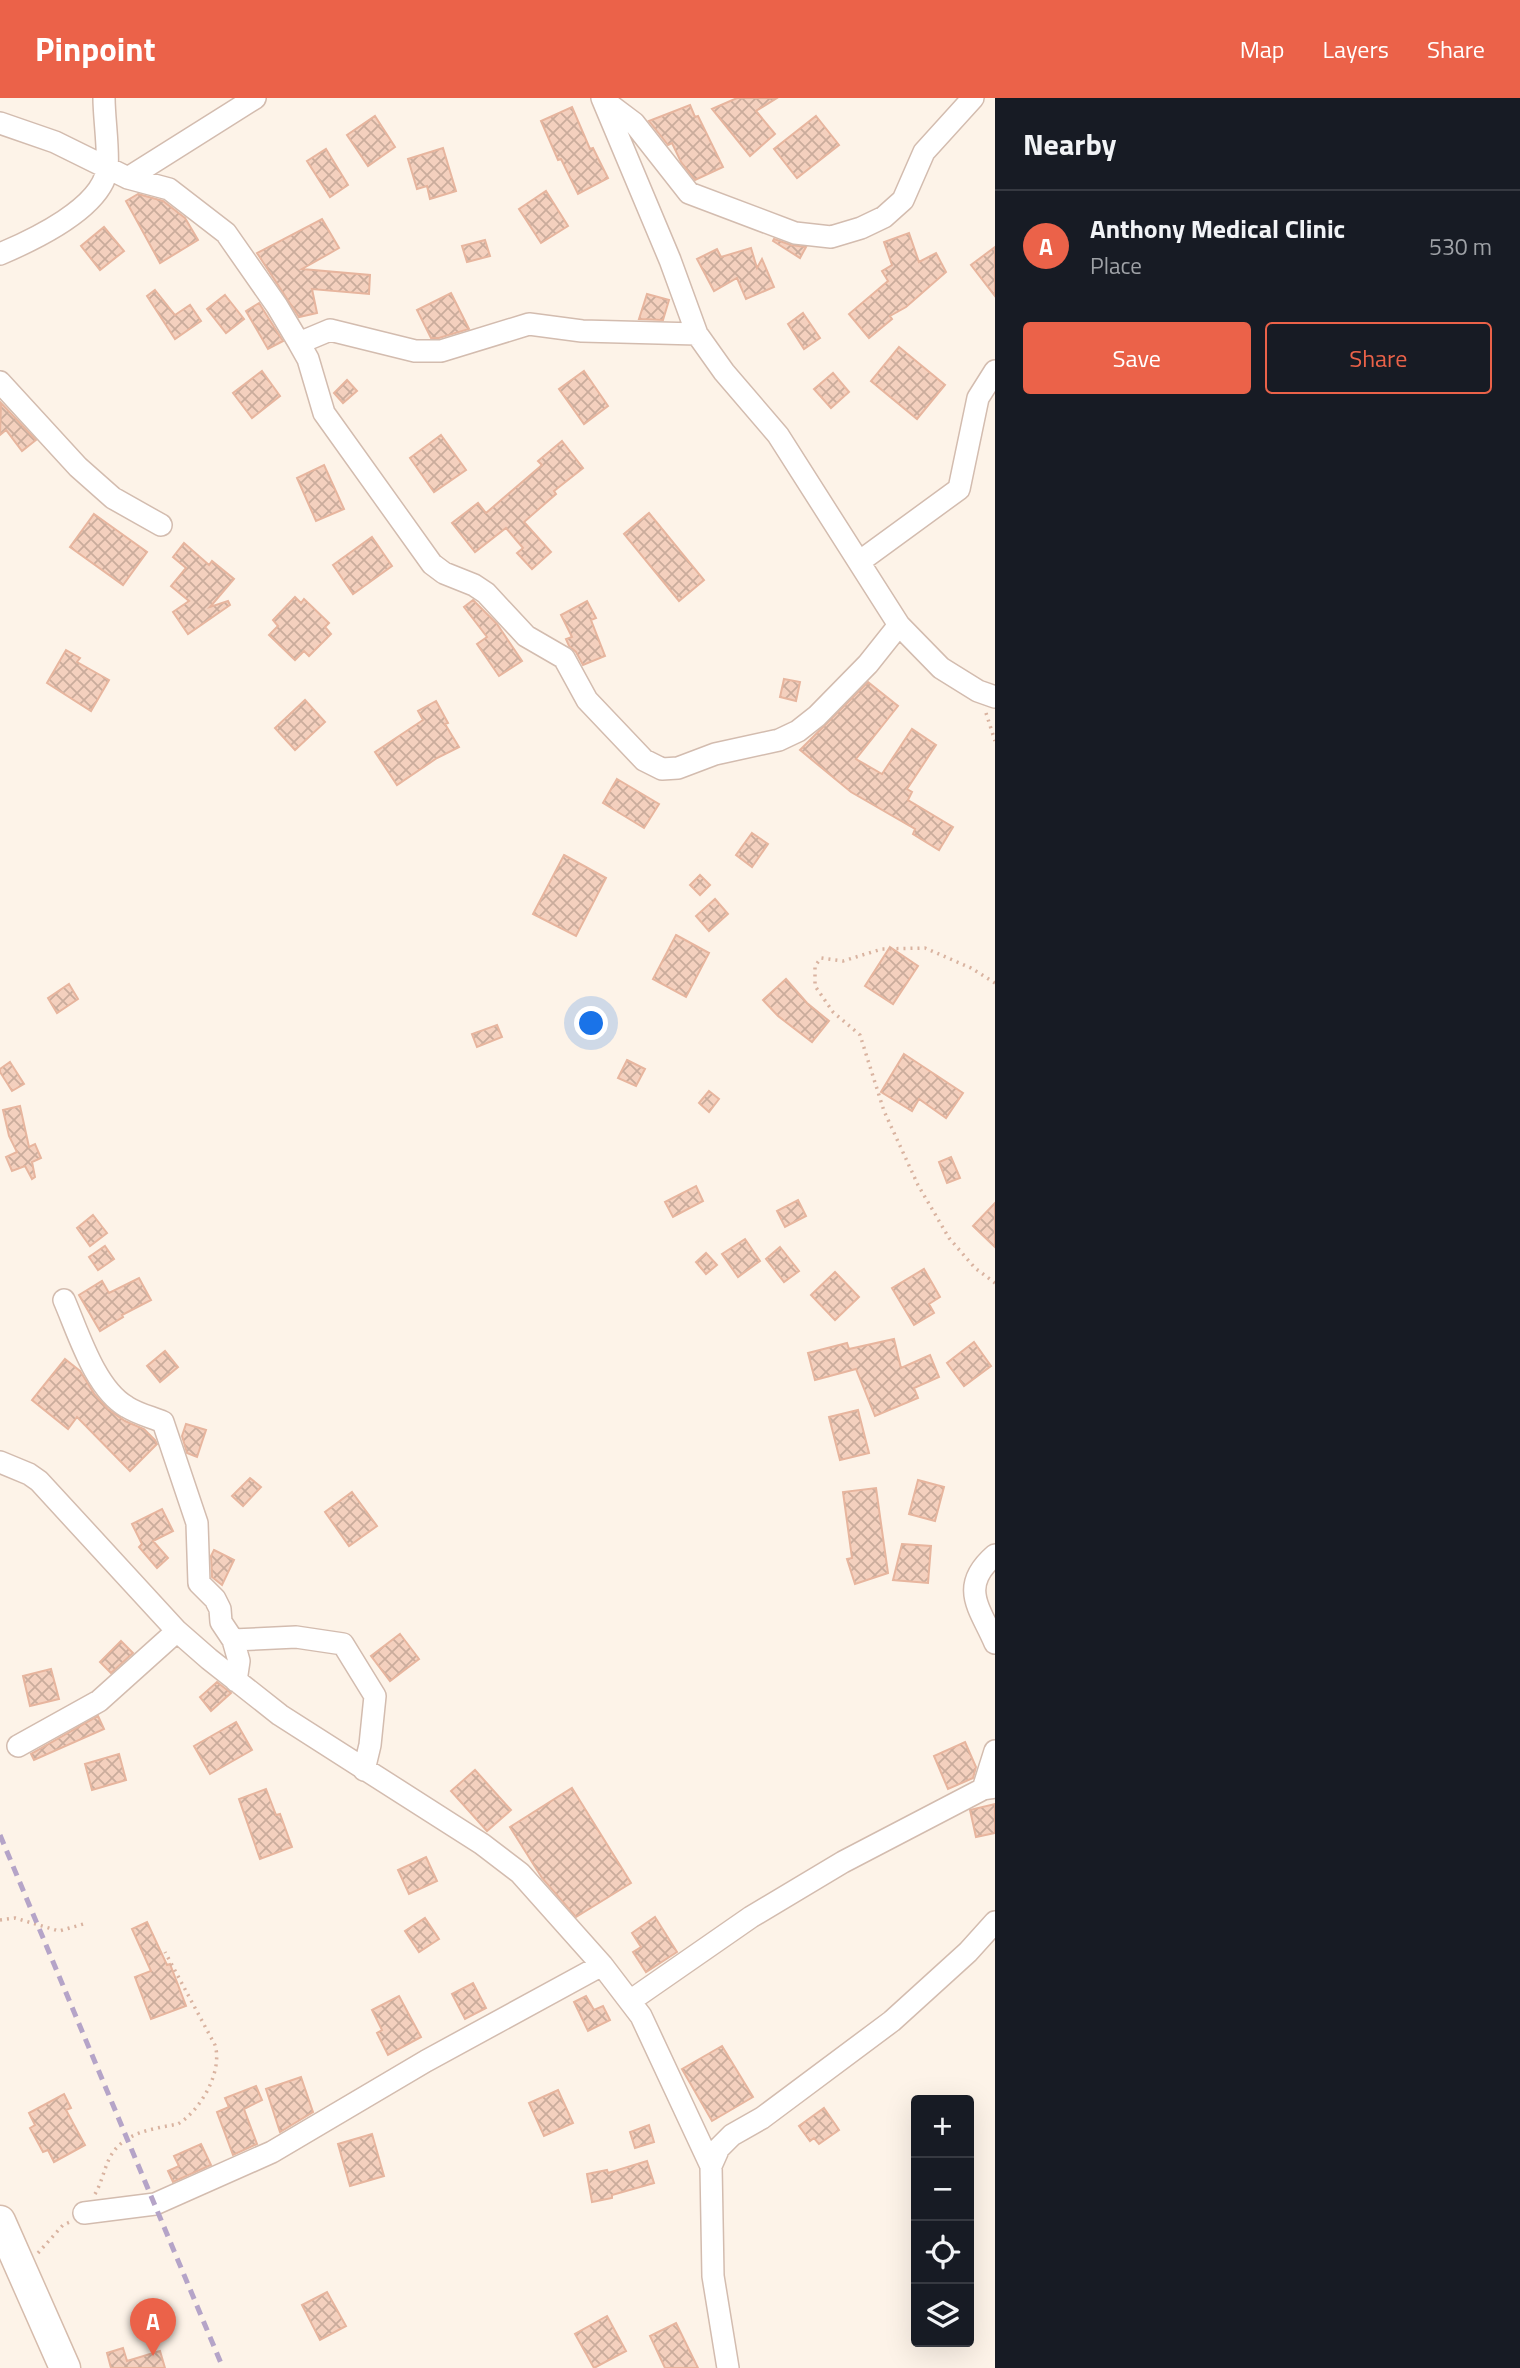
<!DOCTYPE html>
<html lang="en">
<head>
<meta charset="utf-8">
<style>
  body { margin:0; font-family:"Titillium Web",sans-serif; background:#20242c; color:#f1f3f6 }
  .controls { position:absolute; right:21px; bottom:21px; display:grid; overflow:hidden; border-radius:7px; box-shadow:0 7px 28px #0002 }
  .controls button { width:63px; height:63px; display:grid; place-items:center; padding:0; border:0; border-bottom:2px solid #363941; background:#171b24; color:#f1f3f6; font:35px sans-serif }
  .you { position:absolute; left:592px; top:926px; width:24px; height:24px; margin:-18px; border:5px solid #fff; border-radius:50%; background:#1a73e8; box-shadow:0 0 0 10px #1a73e833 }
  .badge { display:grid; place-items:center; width:46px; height:46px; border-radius:50%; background:#eb6249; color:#fff; font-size:23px; font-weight:700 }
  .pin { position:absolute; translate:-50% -58px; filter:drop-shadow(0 2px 4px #0008) }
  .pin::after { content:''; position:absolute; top:37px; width:24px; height:21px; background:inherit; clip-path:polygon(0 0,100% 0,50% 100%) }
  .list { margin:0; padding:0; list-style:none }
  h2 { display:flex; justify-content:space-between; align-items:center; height:91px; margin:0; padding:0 28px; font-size:30px }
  h2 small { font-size:23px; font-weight:400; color:#9ea1a6 }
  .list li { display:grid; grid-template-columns:46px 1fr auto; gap:21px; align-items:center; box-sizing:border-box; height:112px; padding:0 28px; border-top:2px solid #363941 }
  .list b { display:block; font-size:26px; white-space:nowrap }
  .list p { margin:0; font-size:23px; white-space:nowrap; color:#9ea1a6 }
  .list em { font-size:23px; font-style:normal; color:#9ea1a6 }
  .actions { display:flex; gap:14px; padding:21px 28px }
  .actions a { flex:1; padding:16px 0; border:2px solid #eb6249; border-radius:7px; text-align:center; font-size:24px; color:#eb6249 }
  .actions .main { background:#eb6249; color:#fff }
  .icon { flex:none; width:38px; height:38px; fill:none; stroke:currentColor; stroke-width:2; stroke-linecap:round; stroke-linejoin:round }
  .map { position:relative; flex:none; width:995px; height:2270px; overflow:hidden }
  header { display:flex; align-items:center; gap:42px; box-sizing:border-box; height:98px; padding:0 35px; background:#eb6249; color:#fff }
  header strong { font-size:33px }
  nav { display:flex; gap:38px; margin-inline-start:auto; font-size:24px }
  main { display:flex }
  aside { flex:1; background:#171b24 }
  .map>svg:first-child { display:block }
  .building { fill:url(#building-cross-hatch); stroke:#e7b59e; stroke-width:2 }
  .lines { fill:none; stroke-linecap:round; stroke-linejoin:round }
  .minor-casing { stroke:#d3bcaf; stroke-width:24 }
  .secondary-casing { stroke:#d6bcac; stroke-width:33 }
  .path { stroke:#d9b3a0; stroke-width:3.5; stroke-dasharray:2 5; stroke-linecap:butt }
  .minor { stroke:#fff; stroke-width:21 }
  .secondary { stroke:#fff; stroke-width:30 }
  .rail { stroke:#b5a4c8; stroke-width:5; stroke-dasharray:10 7; stroke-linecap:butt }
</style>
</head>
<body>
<header>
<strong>Pinpoint</strong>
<nav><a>Map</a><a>Layers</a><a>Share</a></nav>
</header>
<main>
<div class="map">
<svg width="995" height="2270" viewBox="0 0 995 2270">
  <defs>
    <pattern id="building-cross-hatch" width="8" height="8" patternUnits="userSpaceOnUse" patternTransform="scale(1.75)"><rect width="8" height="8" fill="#f4d0be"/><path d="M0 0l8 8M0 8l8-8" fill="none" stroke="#caac9c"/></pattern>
  </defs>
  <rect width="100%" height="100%" fill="#fdf3e8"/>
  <path class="building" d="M 737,0 L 777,0 L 756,13 L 775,36 L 750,58 L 712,11 Z
    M 690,7 L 695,19 L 698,18 L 723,69 L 695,82 L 681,64 L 672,45 L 668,47 L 649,23 Z
    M 572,9 L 590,51 L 593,50 L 608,80 L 578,96 L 561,61 L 558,62 L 541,23 Z
    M 375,18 L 395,49 L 368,68 L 347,37 Z
    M 816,18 L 839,47 L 797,80 L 774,51 Z
    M 443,50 L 456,93 L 430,101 L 427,88 L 417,91 L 408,61 Z
    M 326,51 L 348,87 L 330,99 L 307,63 Z
    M 546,93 L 568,128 L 541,145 L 519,111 Z
    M 138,96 L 163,103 L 185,120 L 198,142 L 160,165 L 126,103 Z
    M 322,121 L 339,150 L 302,171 L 370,177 L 369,196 L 312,191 L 317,215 L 299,219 L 257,155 Z
    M 104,129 L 124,153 L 100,172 L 81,148 Z
    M 909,135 L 919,164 L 936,155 L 946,174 L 906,209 L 890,218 L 892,221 L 869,240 L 849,216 L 888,183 L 882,173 L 892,167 L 884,144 Z
    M 774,141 L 791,147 L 806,149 L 800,160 L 773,143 Z
    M 485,142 L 490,158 L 467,164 L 462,148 Z
    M 995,149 L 995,198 L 971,167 Z
    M 751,150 L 757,170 L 762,161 L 774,189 L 746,201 L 737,180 L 714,193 L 697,161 L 717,151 L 721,159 Z
    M 155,192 L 175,217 L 190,207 L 201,223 L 175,241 L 147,198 Z
    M 451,195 L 469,231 L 439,240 L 431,240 L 417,212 Z
    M 647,196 L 669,202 L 663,222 L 639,221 Z
    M 225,197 L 244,221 L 226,235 L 207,211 Z
    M 259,205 L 283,243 L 268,251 L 246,213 Z
    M 803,215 L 820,240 L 804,251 L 788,226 Z
    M 899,249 L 945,287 L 917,321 L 871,283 Z
    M 262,273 L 280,298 L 252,320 L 233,295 Z
    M 584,273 L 608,308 L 584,326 L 559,291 Z
    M 833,275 L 849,294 L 831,310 L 814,291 Z
    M 347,282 L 357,293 L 343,305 L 334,295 Z
    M 1,305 L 36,342 L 22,353 L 6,332 L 0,337 Z
    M 441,337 L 466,372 L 434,394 L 410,360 Z
    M 562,343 L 583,370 L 554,393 L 556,396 L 524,424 L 551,454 L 532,471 L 517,455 L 523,450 L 506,430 L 475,454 L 452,425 L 478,405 L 486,415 L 542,367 L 538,363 Z
    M 324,367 L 344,411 L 316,423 L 297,380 Z
    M 649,415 L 704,482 L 679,503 L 624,436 Z
    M 94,416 L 147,454 L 123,487 L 70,449 Z
    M 372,439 L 392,468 L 353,496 L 333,467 Z
    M 184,445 L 209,467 L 212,463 L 234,481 L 210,509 L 228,503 L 230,507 L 188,536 L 173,514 L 189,503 L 171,488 L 186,470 L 173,459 Z
    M 295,499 L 301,505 L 304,501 L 329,525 L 325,529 L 331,536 L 309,558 L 304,553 L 295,562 L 269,537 L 278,528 L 273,522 Z
    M 473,502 L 497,526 L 522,563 L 499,578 L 477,546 L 487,539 L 464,509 Z
    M 587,503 L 596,520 L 591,522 L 605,558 L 583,567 L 576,554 L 569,548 L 566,541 L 572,539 L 561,517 Z
    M 66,552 L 80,560 L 77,564 L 109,582 L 91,613 L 47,585 Z
    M 784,581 L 800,584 L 796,603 L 780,599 Z
    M 868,584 L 898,608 L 856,661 L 882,676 L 912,631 L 936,647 L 907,691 L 912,694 L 908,702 L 953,729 L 939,752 L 913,736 L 915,731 L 851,694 L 800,652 Z
    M 305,602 L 325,624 L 295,652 L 275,630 Z
    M 436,603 L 448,625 L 445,626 L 459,649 L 437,660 L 397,687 L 375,654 L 423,622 L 418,613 Z
    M 617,681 L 659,706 L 644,730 L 603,705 Z
    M 752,735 L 768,746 L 752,769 L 736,757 Z
    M 564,757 L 606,780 L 576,838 L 533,816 Z
    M 700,777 L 710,787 L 700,797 L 690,787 Z
    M 715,801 L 728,816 L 709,833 L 696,818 Z
    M 676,837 L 709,855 L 686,899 L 653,881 Z
    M 890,849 L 918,868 L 893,906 L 865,888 Z
    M 786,881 L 807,905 L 829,923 L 812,944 L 778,918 L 763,902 Z
    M 69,886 L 78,901 L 57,915 L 48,900 Z
    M 497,927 L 502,939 L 477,949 L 472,936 Z
    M 904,956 L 963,995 L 946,1020 L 919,1001 L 912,1013 L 881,994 Z
    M 627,962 L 645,971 L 636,988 L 618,980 Z
    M 10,964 L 24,986 L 12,993 L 0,974 L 0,971 Z
    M 709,993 L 719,1001 L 709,1014 L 699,1005 Z
    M 20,1008 L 29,1049 L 35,1046 L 41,1060 L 32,1064 L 35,1079 L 32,1081 L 25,1068 L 12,1073 L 6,1059 L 17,1054 L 9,1038 L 3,1012 Z
    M 951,1059 L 960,1080 L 947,1085 L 939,1064 Z
    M 696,1088 L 703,1103 L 673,1119 L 665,1104 Z
    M 798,1102 L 806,1118 L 785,1129 L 777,1113 Z
    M 995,1105 L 995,1149 L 973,1128 Z
    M 93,1117 L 107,1135 L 90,1148 L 77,1130 Z
    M 745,1141 L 760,1163 L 738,1179 L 722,1156 Z
    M 105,1148 L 114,1161 L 98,1172 L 89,1159 Z
    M 780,1149 L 799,1173 L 784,1184 L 766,1161 Z
    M 706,1155 L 717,1167 L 706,1176 L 696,1164 Z
    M 924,1171 L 940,1199 L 929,1206 L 934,1215 L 914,1227 L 892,1190 Z
    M 835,1174 L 859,1199 L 835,1222 L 811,1197 Z
    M 139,1180 L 151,1202 L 122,1217 L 123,1219 L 100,1233 L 79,1197 L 102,1183 L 109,1195 Z
    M 894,1241 L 901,1270 L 930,1257 L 939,1279 L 914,1290 L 918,1300 L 875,1318 L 856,1271 L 815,1282 L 808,1255 L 847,1245 L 849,1251 Z
    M 974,1244 L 991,1268 L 964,1288 L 947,1265 Z
    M 165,1253 L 178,1269 L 160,1284 L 147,1268 Z
    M 65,1261 L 80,1273 L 95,1297 L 108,1311 L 125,1323 L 144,1331 L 155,1342 L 157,1346 L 130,1373 L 77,1319 L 68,1331 L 32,1302 Z
    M 858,1312 L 869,1355 L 840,1362 L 829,1319 Z
    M 186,1326 L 206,1332 L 197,1359 L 187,1355 L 182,1338 Z
    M 250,1380 L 261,1389 L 243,1408 L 232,1398 Z
    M 918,1382 L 944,1389 L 935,1423 L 909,1416 Z
    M 876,1390 L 888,1475 L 855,1486 L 847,1461 L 852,1460 L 843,1394 Z
    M 352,1394 L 377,1428 L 349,1448 L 325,1414 Z
    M 162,1411 L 173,1433 L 153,1443 L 168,1460 L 157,1470 L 139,1449 L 142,1446 L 132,1426 Z
    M 902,1446 L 931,1448 L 928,1485 L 893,1482 Z
    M 214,1452 L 234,1462 L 222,1487 L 212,1479 L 211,1458 Z
    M 400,1536 L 419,1561 L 390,1583 L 371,1558 Z
    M 121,1543 L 133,1555 L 111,1575 L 100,1564 Z
    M 51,1571 L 59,1601 L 30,1608 L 23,1578 Z
    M 217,1584 L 231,1595 L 211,1613 L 200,1599 Z
    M 98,1618 L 104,1631 L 34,1662 L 31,1656 Z
    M 236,1624 L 252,1652 L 210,1676 L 194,1648 Z
    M 965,1644 L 976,1669 L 973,1680 L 948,1691 L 934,1658 Z
    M 119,1656 L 126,1682 L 92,1692 L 85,1666 Z
    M 475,1672 L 511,1712 L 487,1733 L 451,1693 Z
    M 572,1690 L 631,1785 L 576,1819 L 542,1780 L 510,1729 Z
    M 266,1691 L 276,1717 L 280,1716 L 292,1749 L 260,1761 L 239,1701 Z
    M 995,1706 L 995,1735 L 976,1739 L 970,1712 Z
    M 426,1759 L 437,1783 L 409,1796 L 398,1772 Z
    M 655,1819 L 677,1854 L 646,1874 L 633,1854 L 641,1849 L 632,1835 Z
    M 425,1820 L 439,1841 L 419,1854 L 405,1833 Z
    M 147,1824 L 167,1867 L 170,1866 L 186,1908 L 151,1921 L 135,1879 L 151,1873 L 132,1831 Z
    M 473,1885 L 486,1910 L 465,1921 L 452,1896 Z
    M 399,1898 L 421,1939 L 388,1957 L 377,1935 L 382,1932 L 372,1912 Z
    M 586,1898 L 594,1912 L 603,1908 L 610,1922 L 588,1933 L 574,1904 Z
    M 722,1948 L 753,1999 L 712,2023 L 682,1971 Z
    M 301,1979 L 313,2014 L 280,2034 L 266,1991 Z
    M 256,1988 L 262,2002 L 244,2011 L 257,2046 L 233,2057 L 217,2014 L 229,2009 L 225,2000 Z
    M 558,1992 L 573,2025 L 544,2038 L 529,2005 Z
    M 64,1996 L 71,2010 L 66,2012 L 85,2047 L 54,2064 L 48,2052 L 43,2054 L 30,2030 L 35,2027 L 29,2015 Z
    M 824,2010 L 839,2032 L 819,2046 L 814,2040 L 810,2043 L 799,2028 Z
    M 649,2027 L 654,2044 L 635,2050 L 630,2034 Z
    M 372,2036 L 384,2078 L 350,2088 L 338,2046 Z
    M 201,2046 L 211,2067 L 173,2084 L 168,2073 L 179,2068 L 174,2058 Z
    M 647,2063 L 654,2085 L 612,2097 L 612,2100 L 592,2104 L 587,2076 L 607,2072 L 608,2075 Z
    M 327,2194 L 346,2228 L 320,2242 L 302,2207 Z
    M 607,2218 L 626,2253 L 594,2270 L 575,2236 Z
    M 676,2225 L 698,2270 L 665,2270 L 650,2238 Z
    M 123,2250 L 127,2263 L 160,2253 L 165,2270 L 111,2270 L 107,2255 Z"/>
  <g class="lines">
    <g class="minor-casing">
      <path id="minor" d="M 602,0 L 670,162 L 697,236 L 724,274 L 778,337 L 899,527 L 941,570 L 978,593 L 995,599
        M 606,4 L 634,25 L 689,95 L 795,135 L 831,139 L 861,130 L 884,119 L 903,102 L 924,54 L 973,0
        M 0,25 L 55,44 L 128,80 L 169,91 L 226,135 L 277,208 L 299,245 L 308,261 L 324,315 L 432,466 L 444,475 L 474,487 L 486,495 L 526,538 L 564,560 L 587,602 L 644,662 L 662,671 L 678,670 L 715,656 L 779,642 L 798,633 L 817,618 L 868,566 L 899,527
        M 128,80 L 255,0
        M 0,156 C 33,142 102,110 107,71 C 109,52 104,20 104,0
        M 299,245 L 330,232 L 415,253 L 441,253 L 529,226 L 582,233 L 697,236
        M 0,284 L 78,369 L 113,400 L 161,427
        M 859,464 L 959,391 L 978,300 L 995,273
        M 64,1202 C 78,1234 95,1291 127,1309 C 138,1316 151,1319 163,1324 L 197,1425 L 199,1485 L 215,1501 L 220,1511 L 221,1524 L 233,1542 L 239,1563 L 236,1583
        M 0,1364 L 29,1376 L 39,1383 L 177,1533 L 209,1561 L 280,1617 L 482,1746 L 520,1775 L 602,1867 L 641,1918 L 711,2068 L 713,2178 L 728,2270
        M 995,1457 C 958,1489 980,1510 995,1545
        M 233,1542 L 296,1539 L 343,1546 L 375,1598 L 370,1647 L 364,1672
        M 18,1648 L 99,1603 L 177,1533
        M 983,1691 L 995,1653
        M 630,1903 L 751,1819 L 843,1764 L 983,1691 L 995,1689
        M 711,2068 L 719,2050 L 732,2037 L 762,2020 L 892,1923 L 968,1854 L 995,1824
        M 84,2115 L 155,2106 L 272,2054 L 426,1963 L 602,1867"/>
    </g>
    <g class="secondary-casing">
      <path id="secondary" d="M 0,2123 L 65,2270"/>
    </g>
    <path class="path" d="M 986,615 L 995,643
      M 995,885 L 971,870 L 925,850 L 882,851 L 843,863 L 821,860 L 815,868 L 815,888 L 833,914 L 860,937 L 884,1013 L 918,1087 L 949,1140 L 975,1170 L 995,1185
      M 0,1822 L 15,1820 L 59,1833 L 87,1825
      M 95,2096 C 102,2084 104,2071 110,2059 C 124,2034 152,2031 178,2026 C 201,2012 223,1973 215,1947 L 165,1854
      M 38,2155 L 63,2127 L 70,2124"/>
    <use href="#minor" class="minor"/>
    <use href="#secondary" class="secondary"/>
    <path class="rail" d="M 0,1737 L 223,2270"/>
  </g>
</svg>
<div class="controls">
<button>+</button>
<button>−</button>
<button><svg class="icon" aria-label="locate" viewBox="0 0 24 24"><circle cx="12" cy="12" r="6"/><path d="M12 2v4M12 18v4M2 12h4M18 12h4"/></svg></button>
<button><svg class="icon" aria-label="layers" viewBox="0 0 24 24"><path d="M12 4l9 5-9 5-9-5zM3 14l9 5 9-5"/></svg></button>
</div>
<div class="you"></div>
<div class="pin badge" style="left:153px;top:2258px">A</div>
</div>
<aside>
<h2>Nearby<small></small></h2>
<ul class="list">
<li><span class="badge">A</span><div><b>Anthony Medical Clinic</b><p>Place</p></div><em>530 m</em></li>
</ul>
<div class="actions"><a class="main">Save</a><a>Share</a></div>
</aside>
</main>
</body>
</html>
